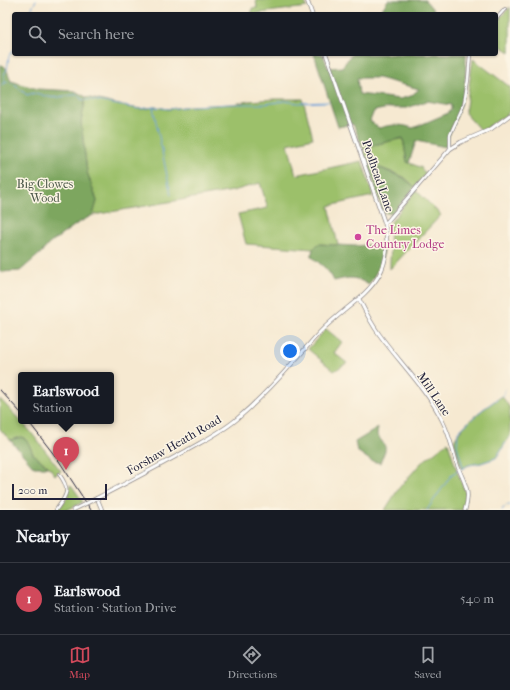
<!DOCTYPE html>
<html lang="en">
<head>
<meta charset="utf-8">
<style>
  body { margin:0; font-family:"IM FELL French Canon",serif; background:#242831; color:#f1f3f6 }
  .scale { position:absolute; left:12px; bottom:10px; width:95px; box-sizing:border-box; padding-left:4px; border:2px solid #22223b; border-top:0; font-size:11px; line-height:14px; white-space:nowrap; color:#22223b; -webkit-text-stroke:3px #fcf5e5; paint-order:stroke }
  .you { position:absolute; left:290px; top:351px; width:14px; height:14px; margin:-10px; border:3px solid #fff; border-radius:50%; background:#1a73e8; box-shadow:0 0 0 6px #1a73e833 }
  .badge { display:grid; place-items:center; width:26px; height:26px; border-radius:50%; background:#d1495b; color:#fff; font-size:13px; font-weight:700 }
  .pin { position:absolute; translate:-50% -33px; filter:drop-shadow(0 1px 2px #0008) }
  .pin::after { content:''; position:absolute; top:21px; width:14px; height:12px; background:inherit; clip-path:polygon(0 0,100% 0,50% 100%) }
  .popup { position:absolute; left:18px; top:372px; width:96px; height:52px; box-sizing:border-box; display:grid; place-content:center; border-radius:4px; background:#171b24; filter:drop-shadow(0 1px 3px #0005); font-size:13px; white-space:nowrap; color:#9ea1a6 }
  .popup b { font-size:15px; color:#f1f3f6 }
  .popup::after { content:''; position:absolute; left:50%; top:100%; margin-left:-8px; border:8px solid transparent; border-top-color:#171b24 }
  .list { margin:0; padding:0; list-style:none }
  h2 { display:flex; justify-content:space-between; align-items:center; height:52px; margin:0; padding:0 16px; font-size:17px }
  h2 small { font-size:13px; font-weight:400; color:#9ea1a6 }
  .list li { display:grid; grid-template-columns:26px 1fr auto; gap:12px; align-items:center; box-sizing:border-box; height:72px; padding:0 16px; border-top:1px solid #363941 }
  .list b { display:block; font-size:15px; white-space:nowrap }
  .list p { margin:0; font-size:13px; white-space:nowrap; color:#9ea1a6 }
  .list em { font-size:13px; font-style:normal; color:#9ea1a6 }
  .icon { flex:none; width:22px; height:22px; fill:none; stroke:currentColor; stroke-width:2; stroke-linecap:round; stroke-linejoin:round }
  .map { position:relative; flex:none; width:510px; height:510px; overflow:hidden }
  .search { position:absolute; background:#171b24; box-shadow:0 1px 3px #0004; left:12px; right:12px; top:12px; height:44px; display:flex; align-items:center; gap:10px; box-sizing:border-box; padding:0 14px; border-radius:4px; color:#9ea1a6; font-size:15px }
  .sheet { height:124px; background:#171b24 }
  nav { display:flex; justify-content:space-around; align-items:center; box-sizing:border-box; height:56px; border-top:1px solid #363941; background:#171b24; font-size:11px; color:#9ea1a6 }
  nav a { display:grid; justify-items:center; gap:2px }
  nav .on { color:#d1495b }
  .map>svg:first-child { display:block }
  .green { fill:#9cc06a; stroke:#5f7152 }
  .forest { fill:#7da65e; stroke:#50644c; fill-rule:evenodd }
  .lines { fill:none; stroke-linecap:round; stroke-linejoin:round }
  .stream { stroke:#6fa3db; stroke-width:1 }
  .minor-casing { stroke:#8c8686; stroke-width:4 }
  .tertiary-casing { stroke:#8c8686; stroke-width:4.5 }
  .minor { stroke:#fff; stroke-width:2.5 }
  .tertiary { stroke:#fff; stroke-width:3 }
  .rail { stroke:#22223b; stroke-width:1 }
  .tertiary-bridge-casing { stroke:#8c8686; stroke-width:4.5; stroke-linecap:butt }
  .tertiary-bridge { stroke:#fff; stroke-width:3 }
  .hotel-dot { fill:#d1479c; stroke:#fcf5e5; stroke-width:1.5 }
  .labels { text-anchor:middle; stroke-width:3; stroke-linejoin:round; paint-order:stroke }
  .street-label { font-size:12px; fill:#22223b; stroke:#fcf5e5 }
  .park-label { font-size:12px; fill:#4d594b; stroke:#fcf5e5 }
  .hotel-label { font-size:12px; fill:#b23c85; stroke:#fcf5e5; text-anchor:start }
</style>
</head>
<body>
<div class="map">
<svg width="510" height="510" viewBox="0 0 510 510">
  <rect width="100%" height="100%" fill="#fcf5e5"/>
  <filter id="ink" filterUnits="userSpaceOnUse"><feTurbulence type="fractalNoise" baseFrequency=".025" numOctaves="2"/><feDisplacementMap in="SourceGraphic" scale="8" xChannelSelector="R" yChannelSelector="G"/><feConvolveMatrix kernelMatrix="1 2 1 2 8 2 1 2 1" color-interpolation-filters="sRGB"/></filter>
  <filter id="wash" filterUnits="userSpaceOnUse"><feTurbulence type="fractalNoise" baseFrequency=".012" numOctaves="4" result="noise"/><feDisplacementMap in="SourceGraphic" scale="16" xChannelSelector="R" yChannelSelector="G"/><feGaussianBlur stdDeviation="0.9" result="paint"/><feColorMatrix in="noise" values="0 0 0 0 0 0 0 0 0 0 0 0 0 0 0 0 0 1.4 0 .05"/><feComposite in="paint" operator="in"/></filter>
  <g filter="url(#wash)">
    <rect width="100%" height="100%" fill="#f6e9d1"/>
    <path class="green" d="M 256,0 L 304,0 L 307,7 L 252,14 L 252,8 L 257,8 Z
      M 510,7 L 510,52 L 496,43 L 496,22 Z
      M 473,59 L 510,87 L 510,111 L 506,115 L 481,131 L 465,113 Z
      M 86,97 L 128,107 L 142,109 L 155,107 L 169,109 L 191,106 L 234,104 L 249,101 L 275,99 L 303,99 L 313,138 L 288,144 L 296,175 L 362,161 L 373,196 L 329,206 L 338,245 L 318,244 L 313,249 L 246,244 L 238,214 L 268,208 L 260,183 L 233,191 L 93,215 L 97,201 L 87,172 L 81,122 Z
      M 403,138 L 407,162 L 422,168 L 421,169 L 426,173 L 415,187 L 404,177 L 368,163 L 362,146 L 370,146 Z
      M 416,190 L 441,215 L 390,269 L 390,261 L 391,247 L 388,226 Z
      M 326,329 L 342,342 L 334,353 L 347,363 L 334,371 L 308,349 Z
      M 502,396 L 510,408 L 510,436 L 496,458 L 481,463 L 469,465 L 461,469 L 454,441 C 464,422 484,408 502,396 Z
      M 0,399 L 30,431 L 61,471 L 55,475 L 49,467 L 33,454 L 28,442 L 23,437 L 10,440 L 0,429 Z
      M 448,442 L 457,471 L 466,493 L 463,510 L 385,510 L 399,488 L 421,463 Z
      M 70,485 L 72,486 L 83,502 L 67,510 L 58,510 L 68,496 Z"/>
    <path class="forest" d="M 388,0 L 425,0 L 437,14 L 379,14 Z
      M 314,54 L 323,54 L 328,68 L 342,67 L 352,54 L 466,54 C 466,70 466,87 461,103 C 457,119 449,130 446,147 L 416,141 L 409,163 L 407,162 L 403,138 L 370,146 L 362,146 L 353,124 L 338,127 ZM 357,78 L 378,78 L 419,89 L 411,96 L 400,99 L 359,94 ZM 427,101 L 451,105 L 451,110 L 446,114 L 413,128 C 401,124 392,124 379,128 L 370,121 L 374,111 L 389,108 L 407,108 Z
      M 0,64 L 6,68 L 11,81 L 38,89 L 75,91 L 86,97 L 81,122 L 87,172 L 97,201 L 93,215 L 78,223 L 49,244 L 42,252 L 20,271 L 0,272 Z
      M 368,163 L 404,178 L 415,187 L 392,214 L 383,212 Z
      M 385,243 C 384,259 377,271 369,285 C 354,276 351,277 334,281 C 329,269 320,264 311,256 L 313,249 L 318,244 L 356,246 Z
      M 378,428 L 377,435 C 389,450 386,447 380,463 L 371,461 L 357,451 L 355,442 Z
      M 22,437 L 28,442 L 33,454 L 49,467 L 34,467 L 10,440 Z"/>
    <g class="lines">
      <path class="stream" d="M 29,14 L 36,0
        M 4,83 L 7,82 L 12,83 L 27,95 C 37,91 40,95 49,97 C 58,99 68,94 78,95 L 81,99 L 84,100 L 92,100 L 139,109 L 155,107 L 169,109 L 191,106 L 231,104 L 265,104 L 285,101 L 298,103 L 328,102
        M 0,86 L 4,83 L 4,74 L 7,70 L 9,56 L 14,49
        M 153,107 L 171,195
        M 463,467 L 457,446 L 458,432 L 482,410 L 504,394 L 505,389
        M 427,510 L 452,474 L 469,465 L 481,463 L 496,458 L 510,436
        M 502,510 L 506,505 L 510,505"/>
    </g>
  </g>
  <g filter="url(#ink)">
    <g class="lines">
      <g class="minor-casing">
        <path id="minor" d="M 496,19 L 505,9
          M 450,149 L 450,135 L 464,104 L 468,80 L 470,54
          M 56,510 C 67,495 71,490 59,474"/>
      </g>
      <g class="tertiary-casing">
        <path id="tertiary" d="M 307,0 L 312,14
          M 385,224 L 450,149 L 461,142 L 491,129 L 510,115
          M 359,299 C 365,311 371,323 379,334 C 399,362 427,389 442,420 C 449,433 452,447 456,461 C 462,481 472,488 465,510
          M 73,510 L 83,505
          M 102,510 L 97,498 C 127,483 156,467 186,451 C 203,441 222,432 237,419 C 258,401 277,381 295,360 C 304,351 312,340 321,331 C 357,295 396,285 385,224 L 326,54"/>
      </g>
      <use href="#minor" class="minor"/>
      <use href="#tertiary" class="tertiary"/>
      <path class="rail" d="M 0,390 L 21,413
        M 28,421 L 59,461 L 91,510"/>
      <g class="tertiary-bridge-casing">
        <path id="tertiary-bridge" d="M 83,505 L 97,498"/>
      </g>
      <use href="#tertiary-bridge" class="tertiary-bridge"/>
    </g>
  </g>
  <circle class="hotel-dot" cx="358" cy="237" r="4"/>
  <g class="labels">
    <g class="street-label">
      <text transform="translate(378 176) rotate(71)" y="4">Poolhead Lane</text>
      <text transform="translate(434 394) rotate(56)" y="4">Mill Lane</text>
      <text transform="translate(174 445) rotate(-30)" y="4">Forshaw Heath Road</text>
    </g>
    <g class="park-label">
      <text x="45" y="188">Big Clowes<tspan x="45" dy="14">Wood</tspan></text>
    </g>
    <g class="hotel-label">
      <text x="366" y="234">The Limes<tspan x="366" dy="14">Country Lodge</tspan></text>
    </g>
  </g>
</svg>
<div class="scale">200 m</div>
<div class="you"></div>
<div class="pin badge" style="left:66px;top:470px">1</div>
<div class="popup"><b>Earlswood</b>Station</div>
<div class="search"><svg class="icon" aria-label="search" viewBox="0 0 24 24"><circle cx="10" cy="10" r="6"/><path d="M15 15l6 6"/></svg>Search here</div>
</div>
<section class="sheet">
<h2>Nearby<small></small></h2>
<ul class="list">
<li><span class="badge">1</span><div><b>Earlswood</b><p>Station · Station Drive</p></div><em>540 m</em></li>
</ul>
</section>
<nav>
<a class="on"><svg class="icon" aria-label="map" viewBox="0 0 24 24"><path d="M3 6l6-2 6 2 6-2v14l-6 2-6-2-6 2zM9 4v14M15 6v14"/></svg>Map</a>
<a><svg class="icon" aria-label="directions" viewBox="0 0 24 24"><path d="M12 3l9 9-9 9-9-9zM9 14v-3h6M13 9l2 2-2 2"/></svg>Directions</a>
<a><svg class="icon" aria-label="saved" viewBox="0 0 24 24"><path d="M7 4h10v16l-5-4-5 4z"/></svg>Saved</a>
</nav>
</body>
</html>
